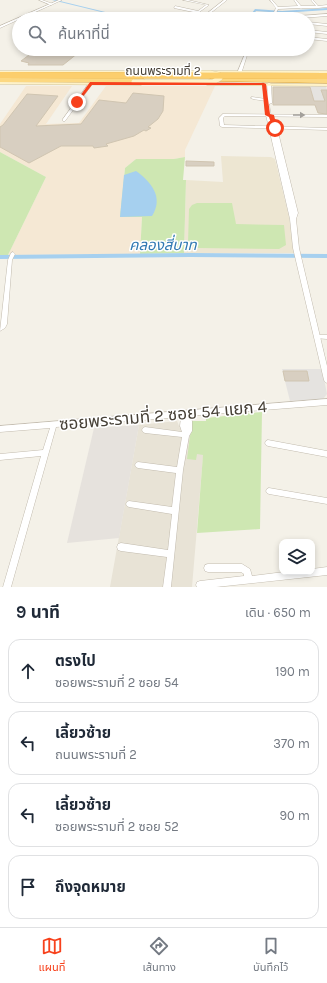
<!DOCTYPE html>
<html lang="th">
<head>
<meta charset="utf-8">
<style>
  body { margin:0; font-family:Karla,"Noto Sans Thai",sans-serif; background:#f2f2f3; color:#1f2937 }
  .controls { position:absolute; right:12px; bottom:12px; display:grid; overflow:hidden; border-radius:8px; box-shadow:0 2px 6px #0003 }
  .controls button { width:36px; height:36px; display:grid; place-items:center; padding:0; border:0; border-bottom:1px solid #e0e1e3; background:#fff; color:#1f2937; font:20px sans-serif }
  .stop { position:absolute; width:12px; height:12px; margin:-9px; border:3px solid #f7411c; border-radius:50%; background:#fff }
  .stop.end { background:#f7411c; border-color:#fff; box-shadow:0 1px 4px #0008 }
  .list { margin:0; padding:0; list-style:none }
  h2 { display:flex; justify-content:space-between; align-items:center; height:52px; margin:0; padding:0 16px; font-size:17px }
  h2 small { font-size:13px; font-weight:400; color:#747a83 }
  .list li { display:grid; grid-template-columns:26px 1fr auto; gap:12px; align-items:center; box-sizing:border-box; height:64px; margin:0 8px 8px; padding:0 8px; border:1px solid #e0e1e3; border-radius:12px }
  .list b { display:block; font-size:15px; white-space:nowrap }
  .list p { margin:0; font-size:13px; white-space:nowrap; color:#747a83 }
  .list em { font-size:13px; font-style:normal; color:#747a83 }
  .icon { flex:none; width:22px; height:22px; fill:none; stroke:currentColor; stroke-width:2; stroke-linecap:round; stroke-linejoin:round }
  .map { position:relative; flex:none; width:327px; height:587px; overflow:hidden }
  .search { position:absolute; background:#fff; box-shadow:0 2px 6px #0003; left:12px; right:12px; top:12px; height:44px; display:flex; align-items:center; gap:10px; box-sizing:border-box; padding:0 14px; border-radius:22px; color:#747a83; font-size:15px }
  .sheet { height:340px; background:#fff }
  nav { display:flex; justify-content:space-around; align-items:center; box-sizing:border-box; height:56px; border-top:1px solid #e0e1e3; background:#fff; font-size:11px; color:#747a83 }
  nav a { display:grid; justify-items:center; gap:2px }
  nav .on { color:#f7411c }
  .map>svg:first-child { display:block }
  .residential { fill:#e8e3d6 }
  .commercial { fill:#f5e8d4 }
  .industrial { fill:#e6e2dd }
  .education { fill:#ede6d2 }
  .green { fill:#cee7b2 }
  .parking { fill:#e5e3e0 }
  .water { fill:#a6d0ef }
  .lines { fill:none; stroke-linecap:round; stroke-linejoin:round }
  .canal { fill:#a6d0ef; fill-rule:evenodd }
  .building { fill:#d8cfc1; stroke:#d0c5b1 }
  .minor-casing { stroke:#c2bbae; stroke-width:1 }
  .tertiary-casing { stroke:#c2bbae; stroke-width:1 }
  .secondary-casing { stroke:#d3c599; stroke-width:1 }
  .trunk-casing { stroke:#dba33b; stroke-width:1 }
  .minor { fill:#fff; fill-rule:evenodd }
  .tertiary { fill:#fff; fill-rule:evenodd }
  .secondary { fill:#fef2c8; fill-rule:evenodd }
  .trunk { fill:#fcd882; fill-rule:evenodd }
  .secondary-bridge-casing { stroke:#d3c599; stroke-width:5.5; stroke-linecap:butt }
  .motorway-bridge-casing { stroke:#dba33b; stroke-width:6; stroke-linecap:butt }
  .secondary-bridge { stroke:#fef2c8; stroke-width:5 }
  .motorway-bridge { stroke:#fcce6c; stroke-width:6 }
  .oneway { fill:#a3a09b }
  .route { fill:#f7411c }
  .labels { text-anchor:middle; stroke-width:3; stroke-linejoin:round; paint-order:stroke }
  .far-street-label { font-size:12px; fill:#474137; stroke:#fff }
  .water-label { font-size:15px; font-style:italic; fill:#3179b2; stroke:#fff }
  .near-street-label { font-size:17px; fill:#474137; stroke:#fff }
</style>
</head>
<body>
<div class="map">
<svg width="327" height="587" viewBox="0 0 327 587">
  <rect width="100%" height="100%" fill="#f4f1e8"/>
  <path class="residential" d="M 177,421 L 179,426 L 185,426 L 188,430 L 192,421 L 206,421 L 192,587 L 110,587 L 139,425 Z"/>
  <path class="commercial" d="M 26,86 L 72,86 L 46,124 L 79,123 L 106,86 L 215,86 L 185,150 L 185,157 L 174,159 L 136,159 L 125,168 L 124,175 L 142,217 L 140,254 L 8,255 L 46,177 L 0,152 L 0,124 Z"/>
  <path class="industrial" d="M 139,425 L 119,538 L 67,543 L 94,428 Z"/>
  <path class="education" d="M 221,156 L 271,157 L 275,159 L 289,217 L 294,253 L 184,253 L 186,180 L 223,182 Z"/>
  <path class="green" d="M 0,152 L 46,177 L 8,255 L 0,255 Z
    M 185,157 L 183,180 L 186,180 L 184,253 L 140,254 L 142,217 L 120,217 L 125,168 L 136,159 L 174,159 Z
    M 197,203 L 232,203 L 236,224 L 284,225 L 286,245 L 279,249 L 197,248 L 191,246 L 188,243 L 189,209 L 192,205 Z
    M 262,412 L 260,529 L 197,533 L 203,455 L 197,454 L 196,460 L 187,459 L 192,421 L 206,421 L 206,418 Z"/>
  <path class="parking" d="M 310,86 L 326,86 L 327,90 L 321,90 L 322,95 L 327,95 L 327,102 L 314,101 Z
    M 282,369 L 322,369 L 327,394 L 323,399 L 290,401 Z"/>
  <path class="water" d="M 136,171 C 151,182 164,197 152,216 L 120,217 L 124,175 Z"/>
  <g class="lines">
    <path class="canal" d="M 52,0 L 56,0 L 134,19 L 130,19 Z
      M 327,8 L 327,10 L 282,13 L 256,11 L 253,15 L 184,19 L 170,19 L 171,18 L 252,13 L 255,9 L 282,11 Z
      M 190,253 L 327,254 L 327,258 L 190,257 L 0,259 L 0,255 Z"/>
  </g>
  <path class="building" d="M 37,49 L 83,49 L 63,65 L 28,65 L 29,63 L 21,61 Z
    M 273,87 L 310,87 L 314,101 L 325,101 L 321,90 L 327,90 L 327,114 L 318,113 L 315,105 L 273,105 Z
    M 133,93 L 164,96 L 163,111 L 158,119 L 148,127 L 151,128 L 146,131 L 144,130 L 134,136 L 106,144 L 108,146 L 94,148 L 93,146 L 61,146 L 29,163 L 0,147 L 0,127 L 3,125 L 27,94 L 58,96 L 36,126 L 81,124 L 99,100 L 126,103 Z
    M 186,161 L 214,162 L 214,166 L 186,166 Z
    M 283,371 L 307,371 L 309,381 L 285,381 Z"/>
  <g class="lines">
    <g class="minor-casing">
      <path id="minor" d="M 39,0 L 42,0 L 53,4 L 51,5 Z
        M 183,0 L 188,0 L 209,5 L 198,13 L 174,8 L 175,6 L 198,11 L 206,5 Z
        M 224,0 L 227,0 L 203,19 L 200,19 Z
        M 270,0 L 272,0 L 278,7 L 298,6 L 294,0 L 296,0 L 301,6 L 316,6 L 311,0 L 313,0 L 318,6 L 327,5 L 327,7 L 318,8 L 302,8 L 301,9 L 300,8 L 278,9 L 273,19 L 253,18 L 218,19 L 219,18 L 253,16 L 271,18 L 276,8 Z
        M 327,14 L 327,16 L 290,19 L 298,16 Z
        M 22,17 L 30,19 L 21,19 L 21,17 Z
        M 308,22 L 327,24 L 327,26 L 308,24 Z
        M 308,30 L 327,32 L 327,34 L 308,32 Z
        M 308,37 L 327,39 L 327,41 L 308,39 Z
        M 226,49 L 228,49 L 228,50 L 226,51 Z
        M 247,49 L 249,49 L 242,71 L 239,72 L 238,71 Z
        M 90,82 L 93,83 L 65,121 L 63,121 L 63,119 Z
        M 252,97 L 266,99 L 268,100 L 266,101 L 253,99 L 251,98 Z
        M 223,114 L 327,115 L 327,117 L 225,116 L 223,118 L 224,125 L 327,128 L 327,130 L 222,127 L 220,126 L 219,118 Z
        M 13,252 L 15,254 L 12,260 L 7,324 L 5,328 L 0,331 L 8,260 L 11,253 Z
        M 317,335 L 327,335 L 327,339 L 315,338 L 314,337 L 315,336 Z
        M 327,399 L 327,405 L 187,416 L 191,419 L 192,421 L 192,431 L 189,436 L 183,470 L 171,587 L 163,587 L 167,557 L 121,551 L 118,550 L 117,547 L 118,544 L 121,543 L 168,550 L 172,514 L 129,507 L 127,506 L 126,504 L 127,502 L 129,501 L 172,507 L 176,473 L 138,468 L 136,467 L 135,465 L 136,463 L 138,462 L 177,467 L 182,437 L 145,433 L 143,432 L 142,430 L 143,428 L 145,427 L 182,432 L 180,426 L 181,417 L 56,427 L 11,587 L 3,587 L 41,456 L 0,460 L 0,454 L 43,450 L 50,428 L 0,432 L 0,426 Z
        M 268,440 L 327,451 L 327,457 L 268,446 L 266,445 L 265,443 L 266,441 Z
        M 269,488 L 327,498 L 327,504 L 269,494 L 267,493 L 266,491 L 267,489 Z
        M 208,564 L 242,564 L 250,569 L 252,576 L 284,572 L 312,572 L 312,569 L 327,567 L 327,575 L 216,587 L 197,587 L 196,585 L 197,582 L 200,581 L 244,576 L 244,574 L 241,572 L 208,572 L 205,571 L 204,568 L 205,565 Z"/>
    </g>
    <g class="tertiary-casing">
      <path id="tertiary" d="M 59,0 L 62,0 L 0,28 L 0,26 Z
        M 263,83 L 266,84 L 268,97 L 267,84 L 269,83 L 271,84 L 272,103 L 269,104 L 273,128 L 275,127 L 277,128 L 298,213 L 296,219 L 299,248 L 327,366 L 327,383 L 325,382 L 324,380 L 293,248 L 290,219 L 266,115 Z"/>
    </g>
    <g class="secondary-casing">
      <path id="secondary" d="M 0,71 L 327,71 L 327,73 L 0,73 Z
        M 0,82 L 141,83 L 143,84 L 141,85 L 0,84 Z
        M 205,83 L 327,84 L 327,86 L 207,85 L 205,84 Z"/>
    </g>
    <g class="trunk-casing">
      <path id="trunk" d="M 0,78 L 142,78 L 145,80 L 142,82 L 0,82 Z
        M 212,78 L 327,79 L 327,83 L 210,81 L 209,80 Z"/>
    </g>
    <use href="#minor" class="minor"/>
    <use href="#tertiary" class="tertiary"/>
    <use href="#secondary" class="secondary"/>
    <use href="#trunk" class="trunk"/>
    <g class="secondary-bridge-casing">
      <path id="secondary-bridge" d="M 134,82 L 213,82 L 220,78 L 219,75 L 210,73 L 195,73"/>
    </g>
    <g class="motorway-bridge-casing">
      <path id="motorway-bridge" d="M 0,75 L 327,76"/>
    </g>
    <use href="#secondary-bridge" class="secondary-bridge"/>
    <use href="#motorway-bridge" class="motorway-bridge"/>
  </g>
  <defs><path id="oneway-solid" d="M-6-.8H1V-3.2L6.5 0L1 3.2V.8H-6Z"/></defs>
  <use class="oneway" href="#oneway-solid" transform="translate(299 115)"/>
  <path class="route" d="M 90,82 L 264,83 L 266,84 L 270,114 L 274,115 L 277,128 L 273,129 L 269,117 L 265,115 L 262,85 L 92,85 L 78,103 L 75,103 Z"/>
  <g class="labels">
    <g class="far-street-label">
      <text x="163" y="75">ถนนพระรามที่ 2</text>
    </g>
    <g class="water-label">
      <text x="163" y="250">คลองสี่บาท</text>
    </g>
    <g class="near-street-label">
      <text transform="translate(163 415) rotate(-5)" y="6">ซอยพระรามที่ 2 ซอย 54 แยก 4</text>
    </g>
  </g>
</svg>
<div class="controls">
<button><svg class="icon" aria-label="layers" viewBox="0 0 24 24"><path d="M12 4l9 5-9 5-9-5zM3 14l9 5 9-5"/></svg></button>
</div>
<div class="stop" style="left:275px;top:128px"></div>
<div class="stop end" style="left:77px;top:102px"></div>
<div class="search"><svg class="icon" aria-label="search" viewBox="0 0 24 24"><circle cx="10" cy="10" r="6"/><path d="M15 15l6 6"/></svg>ค้นหาที่นี่</div>
</div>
<section class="sheet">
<h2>9 นาที<small>เดิน · 650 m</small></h2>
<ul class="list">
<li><svg class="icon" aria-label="ahead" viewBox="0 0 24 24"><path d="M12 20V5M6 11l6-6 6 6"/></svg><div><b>ตรงไป</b><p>ซอยพระรามที่ 2 ซอย 54</p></div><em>190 m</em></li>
<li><svg class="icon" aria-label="left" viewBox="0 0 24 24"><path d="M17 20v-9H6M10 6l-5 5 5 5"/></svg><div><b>เลี้ยวซ้าย</b><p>ถนนพระรามที่ 2</p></div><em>370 m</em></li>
<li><svg class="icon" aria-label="left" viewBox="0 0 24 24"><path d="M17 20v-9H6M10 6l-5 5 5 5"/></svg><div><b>เลี้ยวซ้าย</b><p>ซอยพระรามที่ 2 ซอย 52</p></div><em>90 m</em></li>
<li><svg class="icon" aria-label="arrive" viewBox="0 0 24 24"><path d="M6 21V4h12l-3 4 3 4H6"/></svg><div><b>ถึงจุดหมาย</b></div></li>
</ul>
</section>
<nav>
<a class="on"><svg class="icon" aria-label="map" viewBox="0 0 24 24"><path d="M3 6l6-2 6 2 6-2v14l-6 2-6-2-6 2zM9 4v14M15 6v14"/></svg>แผนที่</a>
<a><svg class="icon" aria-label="directions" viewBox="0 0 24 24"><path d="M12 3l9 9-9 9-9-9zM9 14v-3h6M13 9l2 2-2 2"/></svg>เส้นทาง</a>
<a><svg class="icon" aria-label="saved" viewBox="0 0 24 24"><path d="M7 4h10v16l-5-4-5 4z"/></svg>บันทึกไว้</a>
</nav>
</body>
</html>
